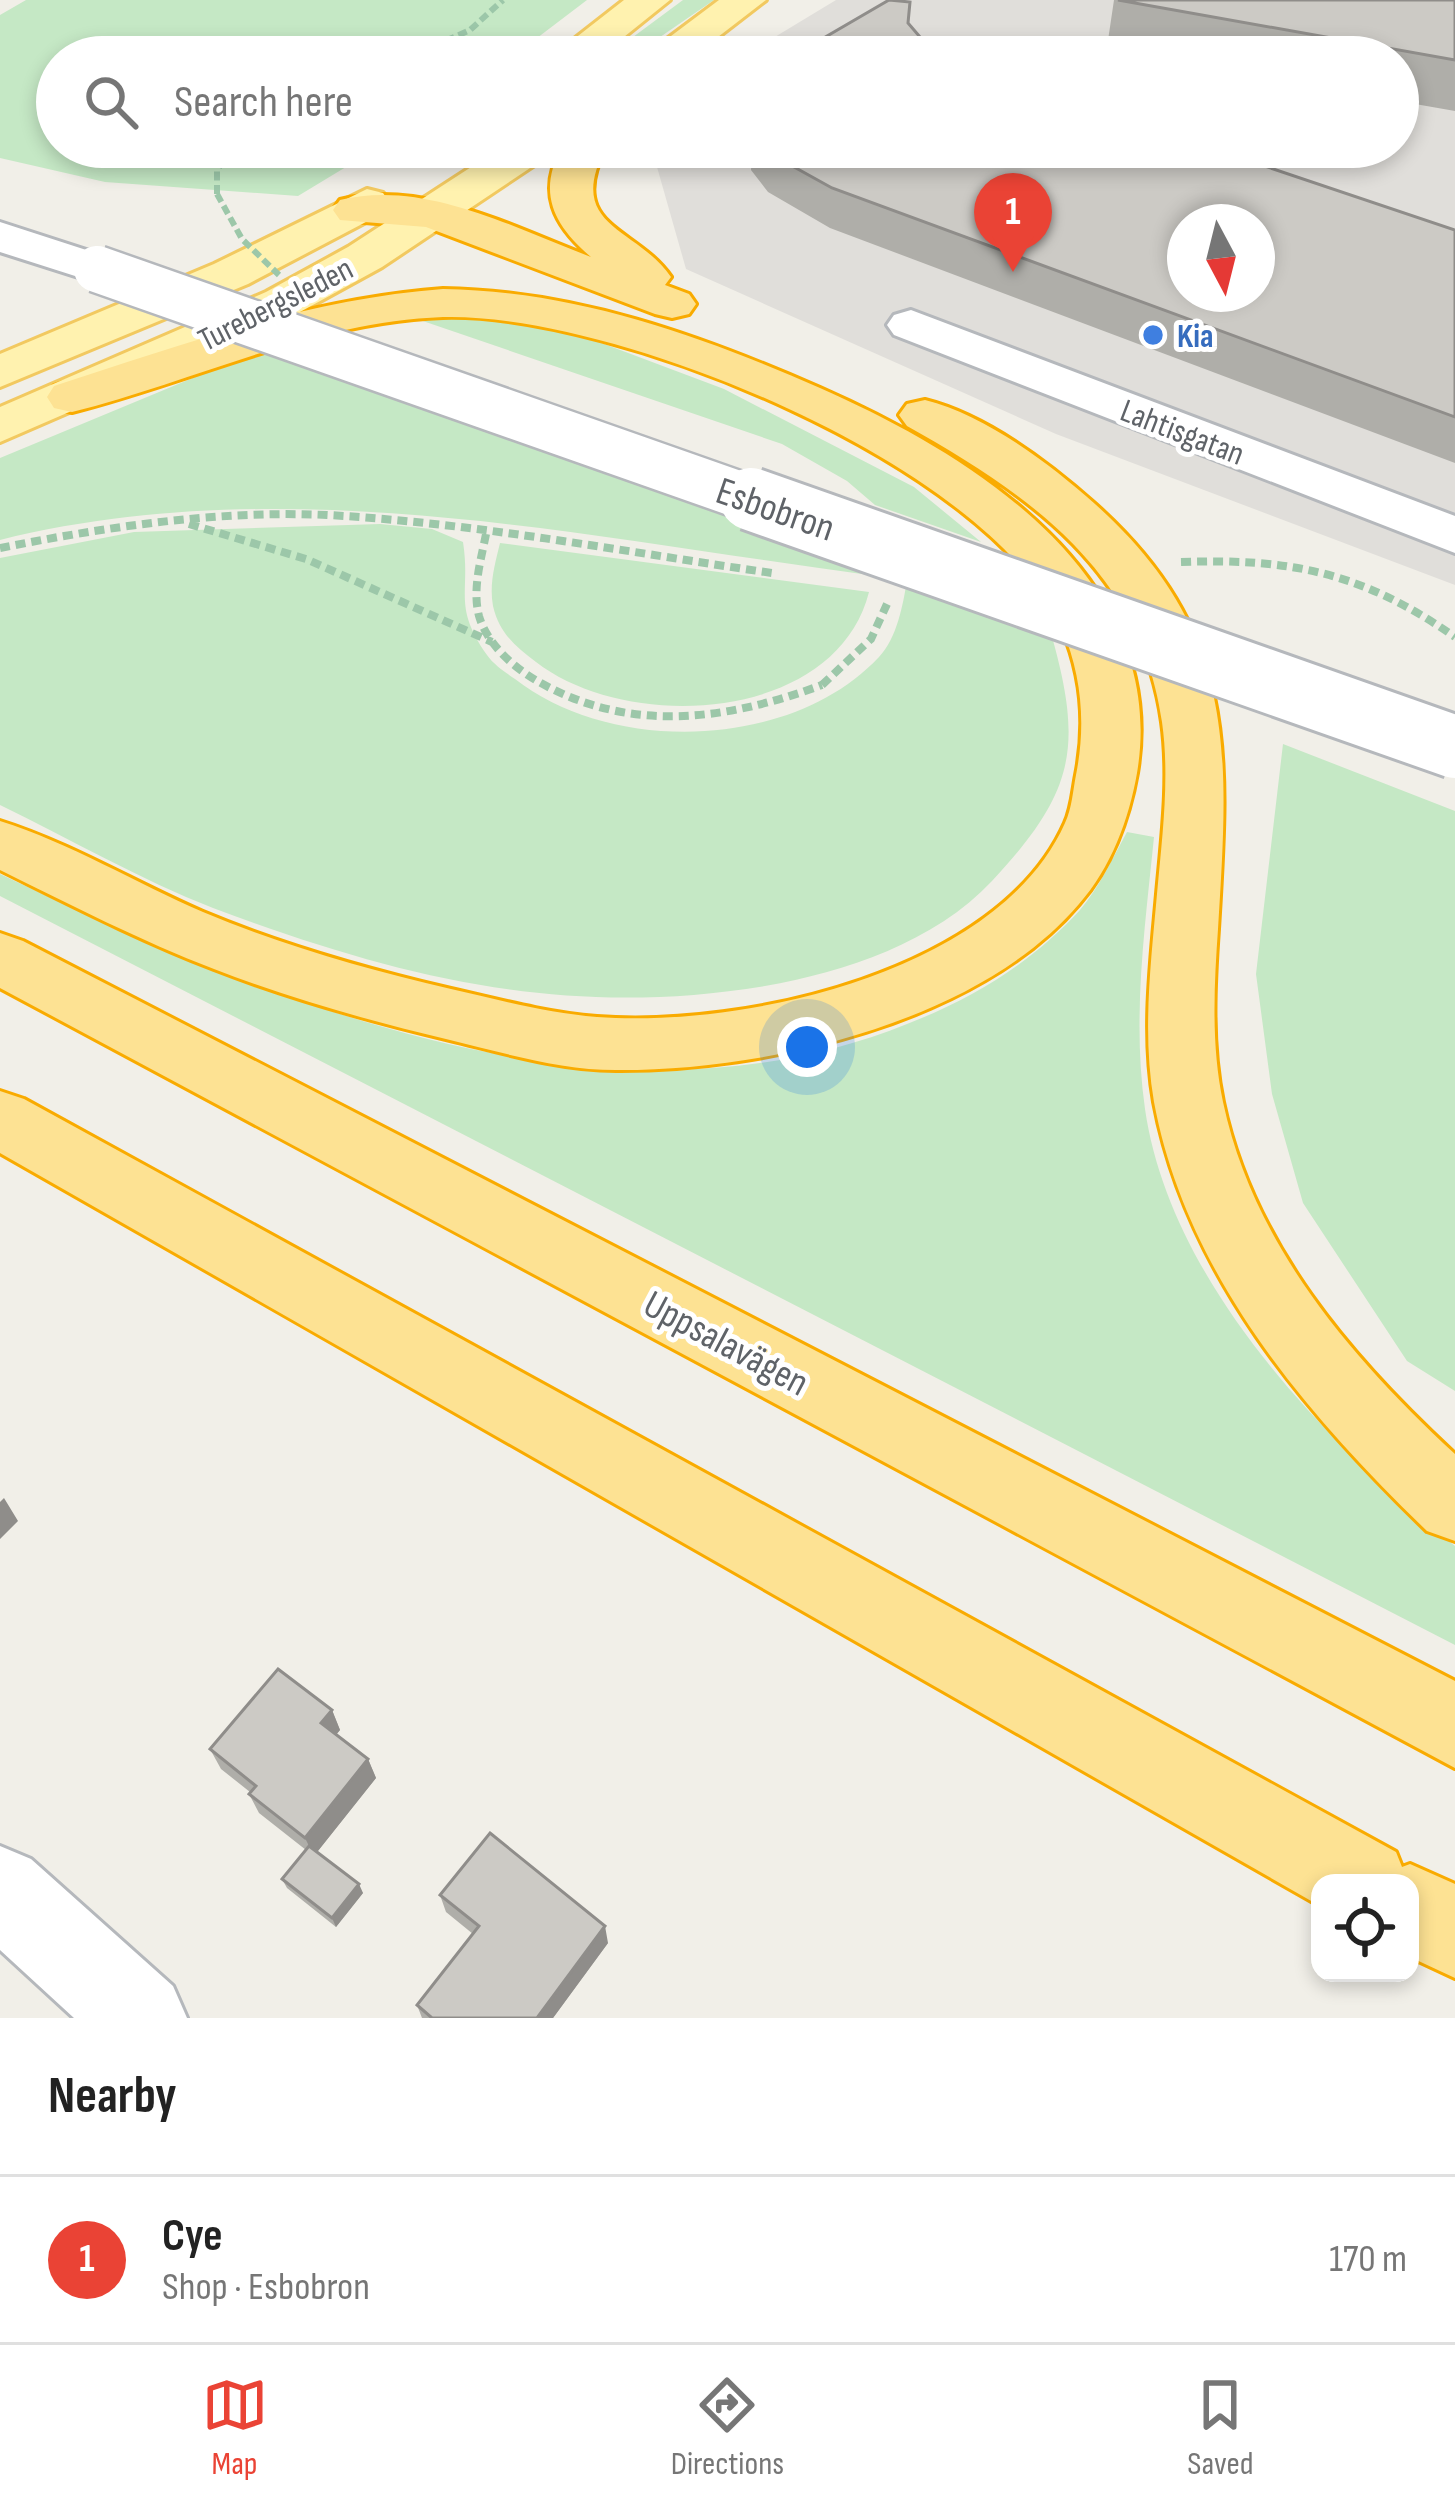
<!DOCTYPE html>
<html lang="en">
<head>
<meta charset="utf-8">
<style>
  body { margin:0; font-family:"Sofia Sans Condensed",sans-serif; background:#f6f6f6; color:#222 }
  .controls { position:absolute; right:36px; bottom:36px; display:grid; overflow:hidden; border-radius:24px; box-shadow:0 6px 18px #0003 }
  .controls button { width:108px; height:108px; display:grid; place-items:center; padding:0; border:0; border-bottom:3px solid #e0e0e0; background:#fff; color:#222; font:60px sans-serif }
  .compass { position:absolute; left:1167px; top:204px; width:108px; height:108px; border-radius:50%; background:#fff; box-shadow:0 6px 18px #0003; rotate:173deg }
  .you { position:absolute; left:807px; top:1047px; width:42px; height:42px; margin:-30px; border:9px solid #fff; border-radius:50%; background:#1a73e8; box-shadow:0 0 0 18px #1a73e833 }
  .badge { display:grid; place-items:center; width:78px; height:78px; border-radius:50%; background:#ea4335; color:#fff; font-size:39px; font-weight:700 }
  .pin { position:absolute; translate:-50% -99px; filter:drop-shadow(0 3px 6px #0008) }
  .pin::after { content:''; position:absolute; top:63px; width:42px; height:36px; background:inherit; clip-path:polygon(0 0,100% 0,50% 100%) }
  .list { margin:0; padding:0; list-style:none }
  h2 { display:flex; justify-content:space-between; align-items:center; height:156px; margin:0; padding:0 48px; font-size:51px }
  h2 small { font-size:39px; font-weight:400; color:#767676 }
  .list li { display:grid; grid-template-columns:78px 1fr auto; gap:36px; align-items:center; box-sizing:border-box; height:168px; padding:0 48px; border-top:3px solid #e0e0e0 }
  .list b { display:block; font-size:45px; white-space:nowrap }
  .list p { margin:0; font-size:39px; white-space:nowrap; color:#767676 }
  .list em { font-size:39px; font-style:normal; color:#767676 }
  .icon { flex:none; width:66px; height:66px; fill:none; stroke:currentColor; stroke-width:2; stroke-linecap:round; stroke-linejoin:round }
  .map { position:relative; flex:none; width:1455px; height:2018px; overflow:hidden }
  .search { position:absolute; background:#fff; box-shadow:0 6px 18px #0003; left:36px; right:36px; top:36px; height:132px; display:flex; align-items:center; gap:30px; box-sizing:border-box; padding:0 42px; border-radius:66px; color:#767676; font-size:45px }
  .sheet { height:324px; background:#fff }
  nav { display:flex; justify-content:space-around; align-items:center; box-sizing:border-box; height:168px; border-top:3px solid #e0e0e0; background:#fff; font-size:33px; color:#767676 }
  nav a { display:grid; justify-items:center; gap:6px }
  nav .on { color:#ea4335 }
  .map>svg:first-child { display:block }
  .industrial { fill:#e0deda; fill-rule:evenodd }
  .green { fill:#c5e8c5 }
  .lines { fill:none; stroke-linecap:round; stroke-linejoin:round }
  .minor-casing { stroke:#b5b8bc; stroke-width:6 }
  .major-casing { stroke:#f2c960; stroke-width:6 }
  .highway-casing { stroke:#f9ab00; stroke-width:6 }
  .path-far1 { stroke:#9cc7a9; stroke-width:6; stroke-dasharray:9 4.5; stroke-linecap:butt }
  .path { stroke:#9cc7a9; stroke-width:8; stroke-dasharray:10 6; stroke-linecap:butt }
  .minor { fill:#fff; fill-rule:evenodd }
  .major { fill:#fff2af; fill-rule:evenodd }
  .highway { fill:#fde293; fill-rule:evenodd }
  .minor-bridge-far1-casing { stroke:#b5b8bc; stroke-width:51; stroke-linecap:butt }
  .minor-bridge-casing { stroke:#b5b8bc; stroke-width:68; stroke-linecap:butt }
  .path-bridge-far1 { stroke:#9cc7a9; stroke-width:6; stroke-dasharray:9 4.5; stroke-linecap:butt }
  .path-bridge { stroke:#9cc7a9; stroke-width:8; stroke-dasharray:10 6; stroke-linecap:butt }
  .minor-bridge-far1 { stroke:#fff; stroke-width:46 }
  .minor-bridge { stroke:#fff; stroke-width:62 }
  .wall { fill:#afaea9 }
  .shaded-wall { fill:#8f8d8a }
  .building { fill:#cccac5; stroke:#8f8d8a; stroke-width:3; fill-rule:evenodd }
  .shop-dot { fill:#3f7fe0; stroke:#fff; stroke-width:4.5 }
  .labels { text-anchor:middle; stroke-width:10; stroke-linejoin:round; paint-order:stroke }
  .far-street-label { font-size:33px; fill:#5f6368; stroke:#fff }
  .far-shop-label { font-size:33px; font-weight:bold; fill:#366cbe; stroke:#fff; text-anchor:start }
  .street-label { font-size:39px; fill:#5f6368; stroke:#fff }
</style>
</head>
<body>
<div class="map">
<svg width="1455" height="2018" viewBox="0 0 1455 2018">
  <rect width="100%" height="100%" fill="#f1efe8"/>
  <path class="industrial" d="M 836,0 L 1455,0 L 1455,585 L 1056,434 L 686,269 L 657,167 L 672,147 L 1398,147 L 1398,57 L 742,57 ZM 1185,222 L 1257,222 L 1257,294 L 1185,294 Z"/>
  <path class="green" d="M 26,0 L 587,0 L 512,57 L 57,57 L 57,147 L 379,147 L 298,196 L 105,182 L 0,158 L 0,15 Z
    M 683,0 L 714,0 L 631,57 L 606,57 Z
    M 484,318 L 533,322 L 575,333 L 724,389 L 914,487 L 981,542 L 875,505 L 847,481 L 782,444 L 417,319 Z
    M 270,346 L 868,555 L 869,575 C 583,537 286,469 0,540 L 0,458 Z
    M 380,524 L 432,529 L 463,542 C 471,593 452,605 487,655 C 494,665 505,672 515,679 C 612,755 792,750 879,657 C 897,638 903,605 907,580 L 1049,626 C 1083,744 1078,789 992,881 C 935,942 845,972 765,986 C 565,1019 400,978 213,908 C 141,880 70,839 0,805 L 0,558 L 134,532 Z
    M 500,543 L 869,592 C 836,722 629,734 536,662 C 516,647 499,633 493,606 C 489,584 495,564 500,543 Z
    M 1283,744 L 1455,811 L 1455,1391 L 1407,1361 L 1303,1203 L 1272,1094 L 1256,974 Z
    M 1127,832 L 1154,837 C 1145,927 1132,1018 1145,1109 C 1170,1282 1324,1442 1455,1546 L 1455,1645 L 0,896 L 0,874 C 273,1003 607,1145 907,1024 C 974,998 1031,963 1080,910 C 1099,888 1113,857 1127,832 Z"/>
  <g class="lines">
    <g class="minor-casing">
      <path id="minor" d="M 0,222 L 114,259 L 121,269 L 114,279 L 97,283 L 0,252 Z
        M 911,310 L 1455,516 L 1455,553 L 894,335 L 887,325 L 894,315 Z
        M 0,1846 L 31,1859 L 173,1986 L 187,2018 L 74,2018 L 0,1950 Z"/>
    </g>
    <g class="major-casing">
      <path id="major" d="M 624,0 L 670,0 L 599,57 L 551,57 Z
        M 719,0 L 766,0 L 692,57 L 643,57 Z
        M 502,147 L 554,147 L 548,156 L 382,267 L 300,312 L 0,442 L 0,407 L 266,292 L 348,247 Z
        M 367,189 L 383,193 L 390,203 L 383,213 L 248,284 L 0,387 L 0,354 L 214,264 Z"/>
    </g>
    <g class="highway-casing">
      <path id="highway" d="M 562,147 L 606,147 C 564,228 636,226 671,277 L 665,285 L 689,294 L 696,304 L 689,314 L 672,318 L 655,314 L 426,227 L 340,220 L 333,210 L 340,200 C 424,179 514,228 591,257 C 553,225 537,192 562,147 Z
        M 443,289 C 576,291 699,335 820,388 C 972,455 1170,577 1137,773 C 1129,819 1111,868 1079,904 C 978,1023 766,1071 616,1070 C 560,1070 504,1053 450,1040 C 370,1021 291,999 214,969 C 141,941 71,905 0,870 L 0,821 C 70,843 136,883 203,912 C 284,946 366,969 451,989 C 499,1000 548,1013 597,1017 C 744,1028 999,972 1065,823 C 1072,808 1073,790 1076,775 C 1086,725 1082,676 1062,629 C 991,464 613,312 443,317 C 312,322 196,381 72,412 L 54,408 L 47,397 L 54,386 C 182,345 308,299 443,289 Z
        M 925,400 C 985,415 1049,463 1095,504 C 1238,632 1229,752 1218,929 C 1214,986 1211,1045 1223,1102 C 1253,1244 1351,1358 1455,1454 L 1455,1541 L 1427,1531 C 1305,1413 1186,1274 1154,1102 C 1142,1033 1151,962 1157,894 C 1162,838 1170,778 1162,722 C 1141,572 1030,495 907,426 L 899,415 L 907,404 Z
        M 0,933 L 23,941 L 1455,1681 L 1455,1768 L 0,988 Z
        M 0,1091 L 24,1099 L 1396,1852 L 1402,1867 L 1410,1864 L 1455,1884 L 1455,1978 L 1410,1957 L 1410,1883 L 1320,1883 L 1320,1906 L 0,1153 Z"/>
    </g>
    <path class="path-far1" d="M 409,57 L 470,30 L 503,0
      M 217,194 L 217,171 L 230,147"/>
    <path class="path" d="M 189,524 L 306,559 L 492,642
      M 486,534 C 481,560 472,589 479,616 C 487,644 514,668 539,682 C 631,734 727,720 822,685
      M 0,548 C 106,527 218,510 327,515 C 476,523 625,552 772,573
      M 1181,562 C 1292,558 1363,573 1455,637"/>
    <use href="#minor" class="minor"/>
    <use href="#major" class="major"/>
    <use href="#highway" class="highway"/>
    <g class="minor-bridge-far1-casing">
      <path id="minor-bridge-far1" d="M 97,269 L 760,502"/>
    </g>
    <g class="minor-bridge-casing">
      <path id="minor-bridge" d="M 751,499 L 1455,747"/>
    </g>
    <path class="path-bridge-far1" d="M 217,194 L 242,239 L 279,275"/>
    <path class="path-bridge" d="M 822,685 L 871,639 L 887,604"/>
    <use href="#minor-bridge-far1" class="minor-bridge-far1"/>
    <use href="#minor-bridge" class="minor-bridge"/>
  </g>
  <path class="wall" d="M 1114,0 L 1455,0 L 1455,111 L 1398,101 L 1398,57 L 1160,57 L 1107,47 Z
    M 752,147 L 1208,147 L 1455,230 L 1455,463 L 830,228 L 768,192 L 751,170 Z
    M 332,1710 L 340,1730 L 336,1735 L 368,1759 L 376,1778 L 317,1852 L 363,1893 L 336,1927 L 287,1888 L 282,1879 L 306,1850 L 259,1813 L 249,1794 L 250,1792 L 221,1769 L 210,1749 Z
    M 440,1895 L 608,1943 L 553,2018 L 422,2018 L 417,2005 L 473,1934 L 446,1912 Z"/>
  <path class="shaded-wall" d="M 4,1498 L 18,1521 L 0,1539 L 0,1502 Z
    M 332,1710 L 340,1730 L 329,1743 L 321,1723 Z
    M 368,1759 L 376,1778 L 314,1856 L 305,1838 Z
    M 359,1884 L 363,1893 L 336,1927 L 332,1918 Z
    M 605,1926 L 608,1943 L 553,2018 L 537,2018 Z"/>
  <path class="building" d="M 889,0 L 910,2 L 908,23 L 926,44 L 954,57 L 791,57 Z
    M 1118,0 L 1455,0 L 1455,60 Z
    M 765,147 L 1208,147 L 1455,230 L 1455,417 L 832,188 L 769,153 ZM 1185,222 L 1257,222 L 1257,294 L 1185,294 Z
    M 278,1669 L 332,1710 L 321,1723 L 368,1759 L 305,1838 L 249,1794 L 256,1786 L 210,1749 Z
    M 490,1833 L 605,1926 L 537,2018 L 432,2018 L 417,2005 L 479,1926 L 440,1895 Z
    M 309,1846 L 359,1884 L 332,1918 L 282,1879 Z"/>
  <circle class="shop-dot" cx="1153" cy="335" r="12"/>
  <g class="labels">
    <g class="far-street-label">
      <text transform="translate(275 303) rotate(-27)" y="12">Turebergsleden</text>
      <text transform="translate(1183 431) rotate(21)" y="12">Lahtisgatan</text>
    </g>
    <g class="far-shop-label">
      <text x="1177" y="347">Kia</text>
    </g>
    <g class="street-label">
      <text transform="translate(776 508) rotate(19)" y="14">Esbobron</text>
      <text transform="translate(727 1342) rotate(28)" y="14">Uppsalavägen</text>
    </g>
  </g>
</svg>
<div class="controls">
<button><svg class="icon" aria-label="locate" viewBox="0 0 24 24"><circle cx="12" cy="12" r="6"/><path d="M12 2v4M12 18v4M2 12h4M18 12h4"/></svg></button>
</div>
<svg class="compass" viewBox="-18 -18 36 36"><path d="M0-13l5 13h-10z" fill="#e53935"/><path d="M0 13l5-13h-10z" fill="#767676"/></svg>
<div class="you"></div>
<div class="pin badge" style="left:1013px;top:272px">1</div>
<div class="search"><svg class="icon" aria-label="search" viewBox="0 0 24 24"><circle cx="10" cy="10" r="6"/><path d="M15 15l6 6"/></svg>Search here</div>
</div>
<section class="sheet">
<h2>Nearby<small></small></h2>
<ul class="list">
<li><span class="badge">1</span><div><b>Cye</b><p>Shop · Esbobron</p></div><em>170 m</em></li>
</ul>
</section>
<nav>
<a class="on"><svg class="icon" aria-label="map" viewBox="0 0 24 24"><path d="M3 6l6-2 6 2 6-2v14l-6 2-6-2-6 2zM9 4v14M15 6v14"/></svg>Map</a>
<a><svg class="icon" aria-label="directions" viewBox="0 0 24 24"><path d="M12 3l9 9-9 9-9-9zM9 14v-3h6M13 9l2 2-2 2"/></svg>Directions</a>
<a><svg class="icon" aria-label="saved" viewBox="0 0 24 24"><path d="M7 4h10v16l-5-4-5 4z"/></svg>Saved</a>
</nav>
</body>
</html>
